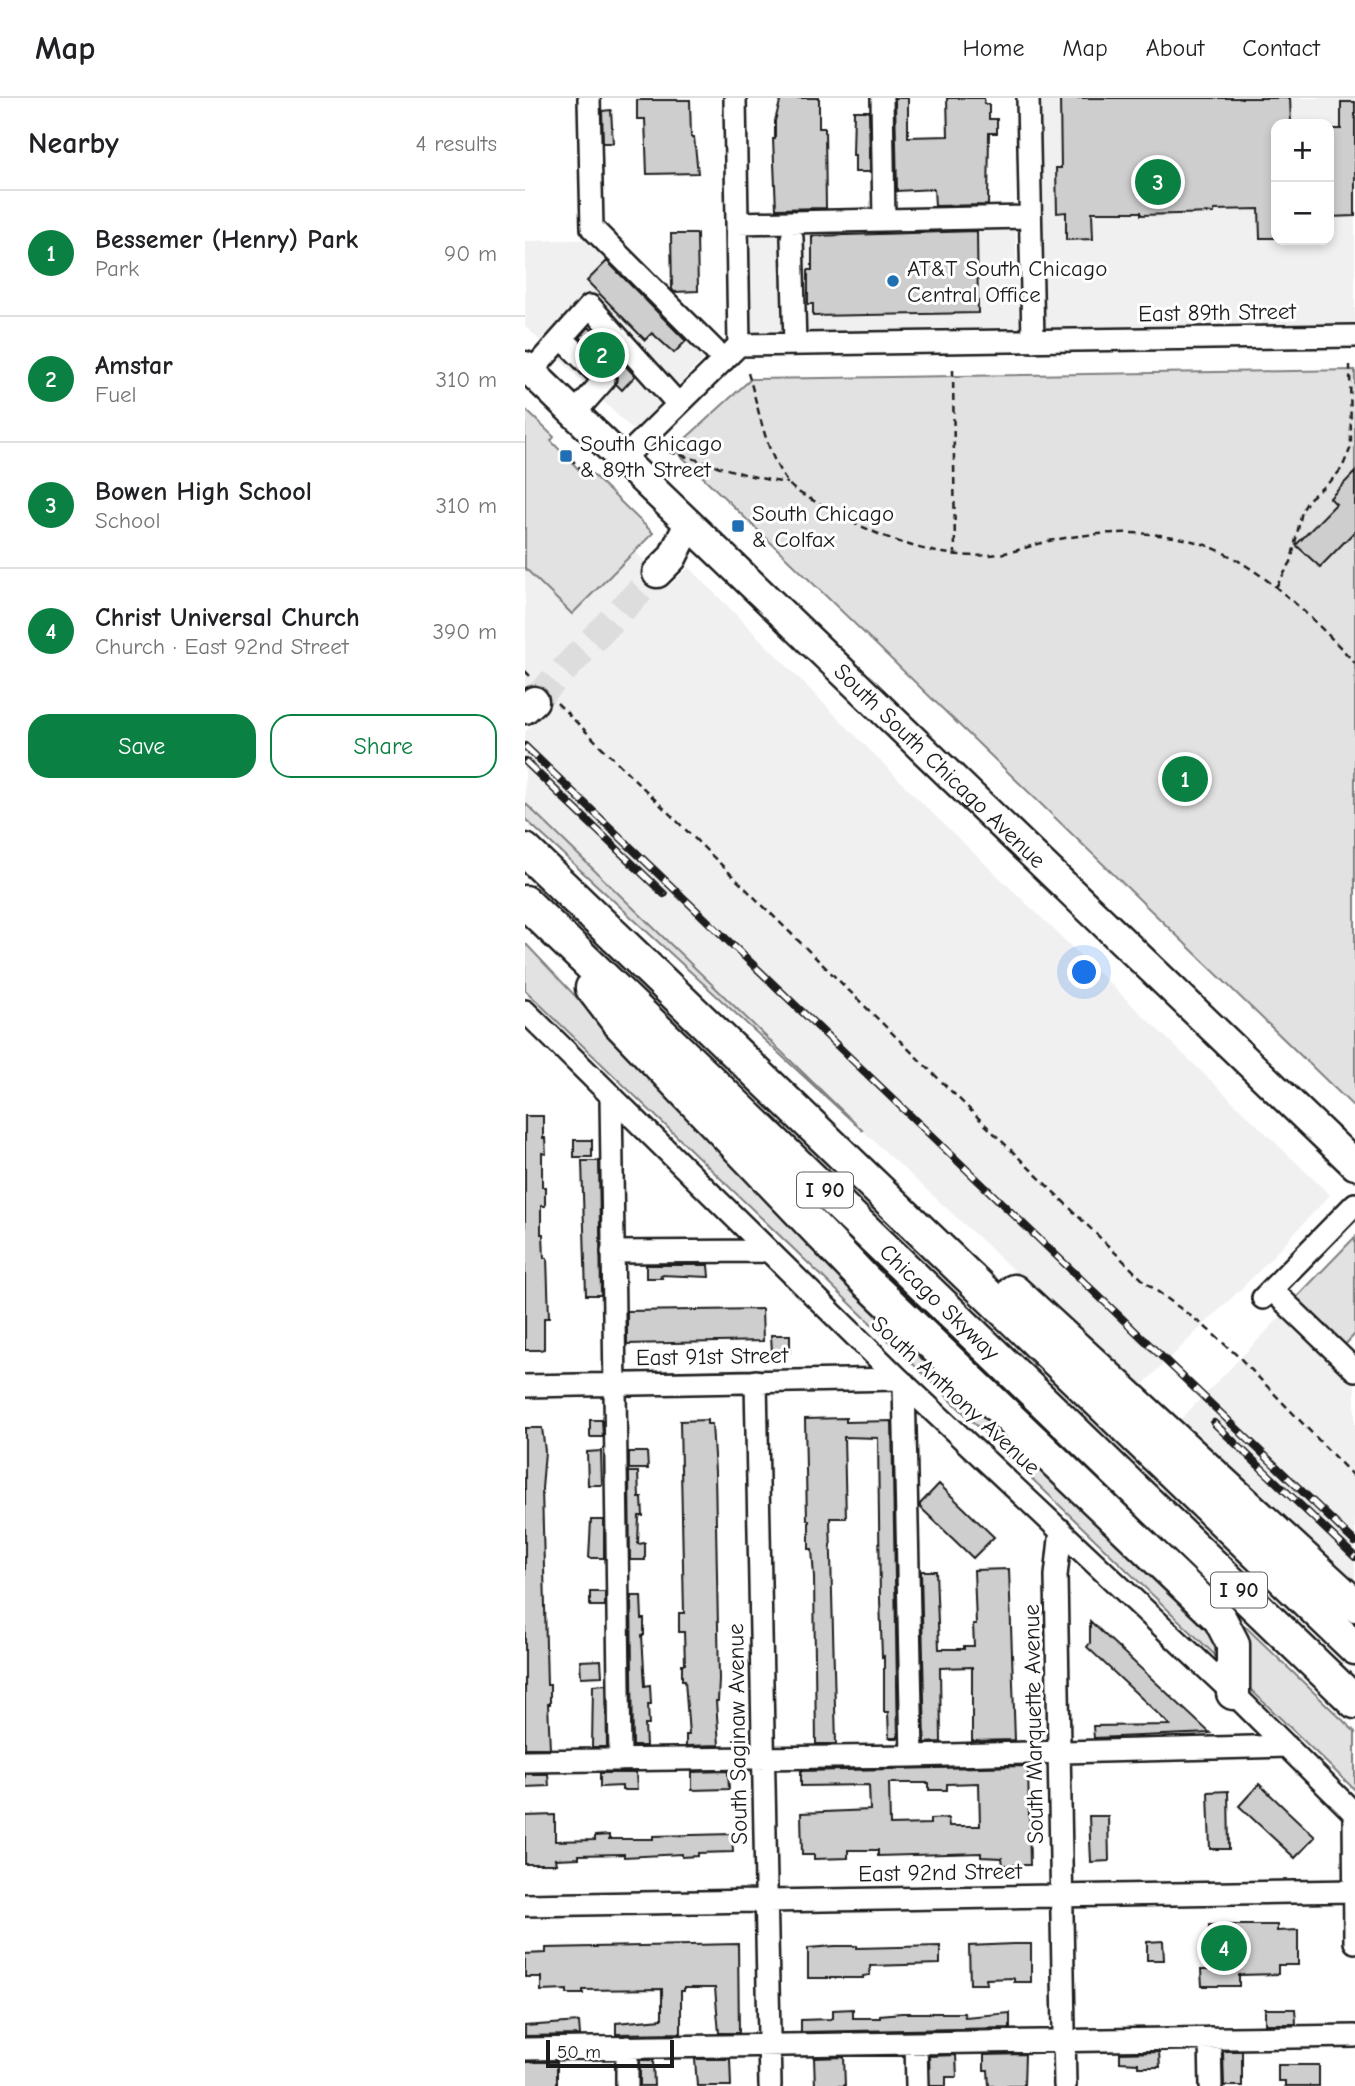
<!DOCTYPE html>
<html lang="en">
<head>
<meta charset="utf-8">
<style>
  body { margin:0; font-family:"Comic Neue",sans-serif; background:#f6f6f6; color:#202124 }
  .controls { position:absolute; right:21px; top:21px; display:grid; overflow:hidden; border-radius:14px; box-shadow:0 4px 10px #0003 }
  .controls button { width:63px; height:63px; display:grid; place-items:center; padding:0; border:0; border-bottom:2px solid #e0e0e0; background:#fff; color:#202124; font:35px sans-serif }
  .scale { position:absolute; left:21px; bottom:18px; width:128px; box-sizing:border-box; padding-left:7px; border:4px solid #1c1c1c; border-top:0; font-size:19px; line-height:24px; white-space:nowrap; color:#1c1c1c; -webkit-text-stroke:5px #fff; paint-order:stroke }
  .you { position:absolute; left:560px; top:875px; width:24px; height:24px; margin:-18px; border:5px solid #fff; border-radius:50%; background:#1a73e8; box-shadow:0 0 0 10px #1a73e833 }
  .badge { display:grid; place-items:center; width:46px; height:46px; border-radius:50%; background:#0b8043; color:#fff; font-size:23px; font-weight:700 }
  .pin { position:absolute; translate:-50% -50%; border:4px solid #fff; box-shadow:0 2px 7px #0006 }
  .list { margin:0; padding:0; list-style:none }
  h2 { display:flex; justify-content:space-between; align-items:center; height:91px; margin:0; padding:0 28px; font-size:30px }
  h2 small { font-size:23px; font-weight:400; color:#757577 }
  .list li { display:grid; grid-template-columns:46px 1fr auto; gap:21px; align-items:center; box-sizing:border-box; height:126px; padding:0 28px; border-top:2px solid #e0e0e0 }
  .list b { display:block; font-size:26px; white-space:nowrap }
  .list p { margin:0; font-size:23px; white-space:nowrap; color:#757577 }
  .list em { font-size:23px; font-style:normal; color:#757577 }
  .actions { display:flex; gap:14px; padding:21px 28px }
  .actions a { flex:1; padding:16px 0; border:2px solid #0b8043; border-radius:21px; text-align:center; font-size:24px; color:#0b8043 }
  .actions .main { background:#0b8043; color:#fff }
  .map { position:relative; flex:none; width:830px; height:1988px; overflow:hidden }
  header { display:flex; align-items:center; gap:42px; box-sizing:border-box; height:98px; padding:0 35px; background:#fff; border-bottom:2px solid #e0e0e0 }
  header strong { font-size:33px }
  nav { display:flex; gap:38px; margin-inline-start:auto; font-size:24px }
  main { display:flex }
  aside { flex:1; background:#fff }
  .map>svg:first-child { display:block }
  .built { fill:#f0f0f0; fill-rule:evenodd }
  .green { fill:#e2e2e2; stroke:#7f7f7f; stroke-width:2 }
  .building { fill:#cecece; stroke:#1c1c1c; stroke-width:2; fill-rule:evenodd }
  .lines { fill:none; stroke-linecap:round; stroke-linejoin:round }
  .major-tunnel { stroke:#ddd; stroke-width:28; stroke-dasharray:28 14; stroke-linecap:butt }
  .minor-casing { stroke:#1c1c1c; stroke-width:26 }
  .major-casing { stroke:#1c1c1c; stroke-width:33 }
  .highway-casing { stroke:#1c1c1c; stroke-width:37 }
  .path { stroke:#1c1c1c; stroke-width:2.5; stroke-dasharray:7 5; stroke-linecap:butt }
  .minor { stroke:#fff; stroke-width:21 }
  .major { stroke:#fff; stroke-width:28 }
  .highway { stroke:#fff; stroke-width:32 }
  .rail-casing { stroke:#1c1c1c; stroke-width:8 }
  .rail { stroke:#fff; stroke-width:5; stroke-dasharray:16; stroke-linecap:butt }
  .poi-dot { fill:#1f6fb2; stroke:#fff; stroke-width:2.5 }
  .labels { text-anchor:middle; stroke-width:6; stroke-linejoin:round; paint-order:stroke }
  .shield { fill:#fff; stroke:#606060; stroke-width:2 }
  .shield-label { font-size:21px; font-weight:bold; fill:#1c1c1c }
  .poi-label { font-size:23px; fill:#1c1c1c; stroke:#fff; text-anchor:start }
  .street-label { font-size:23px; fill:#1c1c1c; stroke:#fff }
</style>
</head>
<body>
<header>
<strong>Map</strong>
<nav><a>Home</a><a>Map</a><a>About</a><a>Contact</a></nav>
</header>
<main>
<aside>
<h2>Nearby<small>4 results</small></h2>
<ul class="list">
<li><span class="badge">1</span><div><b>Bessemer (Henry) Park</b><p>Park</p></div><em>90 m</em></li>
<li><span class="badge">2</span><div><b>Amstar</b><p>Fuel</p></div><em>310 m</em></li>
<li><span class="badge">3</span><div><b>Bowen High School</b><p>School</p></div><em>310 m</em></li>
<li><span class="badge">4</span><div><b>Christ Universal Church</b><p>Church · East 92nd Street</p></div><em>390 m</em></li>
</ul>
<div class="actions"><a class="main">Save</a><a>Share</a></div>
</aside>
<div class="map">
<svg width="830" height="1988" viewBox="0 0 830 1988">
  <rect width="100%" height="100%" fill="#fff"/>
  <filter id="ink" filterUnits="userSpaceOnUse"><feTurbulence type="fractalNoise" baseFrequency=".0143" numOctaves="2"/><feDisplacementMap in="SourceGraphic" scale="14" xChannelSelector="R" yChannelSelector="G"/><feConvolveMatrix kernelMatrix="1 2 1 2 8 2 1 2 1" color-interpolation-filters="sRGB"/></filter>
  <g filter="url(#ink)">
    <path class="built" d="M 513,0 L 830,0 L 830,228 L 517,233 ZM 751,26 L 804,26 L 804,142 L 751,142 Z
      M 490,119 L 494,233 L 225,238 L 224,125 Z
      M 79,141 L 188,251 L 109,333 L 0,228 L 0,143 Z
      M 0,311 L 29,339 L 26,343 L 61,379 L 66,375 L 128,435 L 109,453 L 145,487 L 164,469 L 401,709 L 805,1097 L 730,1177 L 615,1289 L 338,1033 L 0,705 L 0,634 L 20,614 L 0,594 Z
      M 762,1212 L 830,1265 L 830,1488 L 653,1324 Z"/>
    <path class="green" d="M 830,272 L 830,1010 L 149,351 L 226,281 Z
      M 0,311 L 29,339 L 26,343 L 61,379 L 66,375 L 128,435 L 47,516 L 0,470 Z
      M 0,705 L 338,1033 L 0,721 Z
      M 0,845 L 145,998 L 672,1519 L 692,1543 L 695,1562 L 0,892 Z
      M 302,1126 L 830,1634 L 830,1692 L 724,1590 L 720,1581 L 717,1544 Z
      M 830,1139 L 830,1236 L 817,1250 L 767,1204 Z"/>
    <path class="building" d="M 256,0 L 294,0 L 294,30 L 300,30 L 301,110 L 251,111 L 248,41 L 250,41 L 250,23 Z
      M 370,0 L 383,0 L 383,39 L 423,38 L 422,0 L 459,0 L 459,6 L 464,6 L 464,21 L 472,21 L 472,35 L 464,35 L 463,107 L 410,108 L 409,91 L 372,93 Z
      M 535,0 L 765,0 L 766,26 L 751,26 L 751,140 L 735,140 L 734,111 L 689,112 L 689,115 L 616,117 L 616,114 L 567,114 L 568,141 L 541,142 L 541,114 L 532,115 L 531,70 L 536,70 Z
      M 112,2 L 165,2 L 166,39 L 169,39 L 173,75 L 122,76 L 120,21 L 112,21 Z
      M 816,4 L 830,4 L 830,118 L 804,119 L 804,31 L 816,31 Z
      M 86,12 L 88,45 L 78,45 L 77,13 Z
      M 329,13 L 344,13 L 345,74 L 330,74 L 330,57 L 328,57 Z
      M 452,133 L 453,215 L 288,218 L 288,206 L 283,206 L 283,172 L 287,172 L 287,138 Z
      M 146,136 L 172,136 L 173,193 L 149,194 L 147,191 Z
      M 82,163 L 161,243 L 149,255 L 127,235 L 120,242 L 62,183 Z
      M 64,229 L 110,278 L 97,292 L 91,286 L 92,279 L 88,273 L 55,239 Z
      M 830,374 L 830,433 L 795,469 L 771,447 L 811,406 L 805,400 Z
      M 0,1018 L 18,1018 L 18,1040 L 20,1040 L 21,1056 L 17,1055 L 17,1089 L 20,1089 L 20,1108 L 16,1108 L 16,1136 L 18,1136 L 19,1160 L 22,1160 L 24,1220 L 19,1220 L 19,1251 L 15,1252 L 0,1252 Z
      M 49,1042 L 67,1042 L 67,1059 L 49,1059 Z
      M 57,1063 L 74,1063 L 76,1197 L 61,1197 Z
      M 121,1167 L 183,1167 L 184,1179 L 136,1177 L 137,1180 L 121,1180 Z
      M 237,1211 L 238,1243 L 102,1246 L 102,1213 Z
      M 246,1237 L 265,1237 L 265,1254 L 247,1254 Z
      M 321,1320 L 321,1324 L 367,1323 L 373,1640 L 364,1640 L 363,1614 L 359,1614 L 359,1558 L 357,1559 L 355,1501 L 353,1340 L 319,1339 L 321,1420 L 305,1420 L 311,1646 L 291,1646 L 289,1479 L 287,1451 L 284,1451 L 284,1422 L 282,1422 L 280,1321 Z
      M 65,1322 L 77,1322 L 78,1339 L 65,1339 Z
      M 182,1322 L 182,1326 L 187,1326 L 190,1374 L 194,1581 L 193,1603 L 191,1603 L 194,1647 L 161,1648 L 161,1637 L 164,1637 L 160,1582 L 157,1582 L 157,1566 L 160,1566 L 159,1534 L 154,1534 L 154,1515 L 159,1515 L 155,1323 Z
      M 0,1330 L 17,1330 L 20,1353 L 17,1391 L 22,1587 L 25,1587 L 25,1606 L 23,1606 L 25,1650 L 0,1650 Z
      M 76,1353 L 77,1387 L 63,1387 L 62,1354 Z
      M 104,1354 L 122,1354 L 123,1371 L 104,1371 Z
      M 104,1374 L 113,1374 L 114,1400 L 117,1400 L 118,1418 L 114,1418 L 113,1446 L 120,1445 L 120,1462 L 105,1462 Z
      M 414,1386 L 469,1439 L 448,1460 L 395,1409 L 395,1406 Z
      M 66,1422 L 79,1422 L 79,1460 L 64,1460 Z
      M 484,1471 L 490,1642 L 447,1643 L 447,1569 L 415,1570 L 416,1644 L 400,1645 L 396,1473 L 411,1473 L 414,1551 L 439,1551 L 439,1548 L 449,1548 L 448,1526 L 451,1526 L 449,1472 Z
      M 65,1494 L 80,1494 L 80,1508 L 65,1508 Z
      M 106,1498 L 116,1498 L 117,1521 L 119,1521 L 119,1537 L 117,1537 L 120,1588 L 125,1587 L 126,1606 L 123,1606 L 124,1627 L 120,1627 L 121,1648 L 108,1648 Z
      M 565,1523 L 685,1635 L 569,1640 L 568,1628 L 645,1627 L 562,1549 L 565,1545 Z
      M 76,1562 L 77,1578 L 56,1579 L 55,1563 Z
      M 81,1586 L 82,1649 L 67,1649 L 68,1587 Z
      M 503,1668 L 505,1767 L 478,1767 L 477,1760 L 456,1759 L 456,1755 L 353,1758 L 353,1752 L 323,1752 L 323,1760 L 289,1761 L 289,1757 L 277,1757 L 276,1715 L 345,1712 L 344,1687 L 276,1688 L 276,1673 ZM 364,1685 L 404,1685 L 404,1692 L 422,1692 L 422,1686 L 454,1685 L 455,1728 L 424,1728 L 423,1720 L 405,1721 L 405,1726 L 365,1727 Z
      M 203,1673 L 204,1691 L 167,1692 L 167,1674 Z
      M 75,1675 L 111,1675 L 112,1692 L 97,1692 L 97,1688 L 75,1689 Z
      M 0,1676 L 23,1676 L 24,1688 L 0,1689 Z
      M 734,1686 L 790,1739 L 770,1760 L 714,1708 Z
      M 703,1693 L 704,1751 L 685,1751 L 683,1694 Z
      M 30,1717 L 30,1743 L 70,1742 L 70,1738 L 84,1737 L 84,1741 L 128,1741 L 128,1738 L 207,1736 L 208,1754 L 173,1755 L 173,1758 L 157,1759 L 157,1756 L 99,1759 L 99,1756 L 54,1757 L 54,1760 L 30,1761 L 31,1766 L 0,1766 L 0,1718 Z
      M 564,1718 L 583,1718 L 584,1763 L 566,1764 Z
      M 684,1827 L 752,1827 L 752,1833 L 773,1832 L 773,1867 L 753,1867 L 753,1876 L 714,1877 L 714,1888 L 677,1888 L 676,1872 L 684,1872 Z
      M 638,1843 L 639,1862 L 622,1862 L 622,1844 Z
      M 213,1846 L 214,1935 L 194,1935 L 190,1890 L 159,1890 L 159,1893 L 156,1893 L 156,1935 L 91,1936 L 91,1925 L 137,1921 L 137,1891 L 58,1892 L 58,1896 L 42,1896 L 42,1892 L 16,1893 L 16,1879 L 0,1879 L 0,1856 L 21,1855 L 21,1850 Z
      M 488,1846 L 506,1846 L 506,1884 L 489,1884 L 489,1880 L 461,1881 L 462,1886 L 445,1886 L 444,1848 Z
      M 310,1848 L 332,1848 L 332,1850 L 415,1848 L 415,1866 L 345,1868 L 345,1877 L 338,1878 L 338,1880 L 283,1880 L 283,1850 Z
      M 328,1911 L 328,1920 L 355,1920 L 355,1917 L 377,1915 L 439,1915 L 440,1919 L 485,1915 L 485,1930 L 276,1934 L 276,1922 L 305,1921 L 308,1920 L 308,1912 Z
      M 740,1911 L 770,1911 L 771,1926 L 740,1926 Z
      M 54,1924 L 55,1937 L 0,1938 L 0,1928 Z
      M 698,1953 L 717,1953 L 717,1988 L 699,1988 Z
      M 634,1954 L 635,1969 L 613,1969 L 613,1965 L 595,1964 L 595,1955 Z
      M 500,1956 L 499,1988 L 464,1988 L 463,1972 L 459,1972 L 459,1957 Z
      M 431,1957 L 432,1979 L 421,1979 L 421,1988 L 405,1988 L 404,1958 Z
      M 319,1959 L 320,1988 L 290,1988 L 289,1960 Z
      M 170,1961 L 205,1961 L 206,1988 L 172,1988 Z
      M 115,1962 L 128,1962 L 129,1988 L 115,1988 Z
      M 0,1964 L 32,1964 L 32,1988 L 0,1988 Z
      M 753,1967 L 794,1967 L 794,1988 L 760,1988 L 760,1983 L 753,1983 Z"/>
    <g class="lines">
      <path class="major-tunnel" d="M 9,603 L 132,475"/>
      <g class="minor-casing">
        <path id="minor" d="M 64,0 L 67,130 L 199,262
          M 210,0 L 214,247
          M 357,0 L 359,122
          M 503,0 L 508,243
          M 212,125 L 505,119
          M 267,140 L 270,246
          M 37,240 L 79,282 L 49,316
          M 6,274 L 65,208 L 153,306
          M 97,362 L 214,247 L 830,238
          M 0,913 L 374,1281 L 708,1595 L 830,1716
          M 86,997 L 95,1662
          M 87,1154 L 244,1153
          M 747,1192 L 830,1272
          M 738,1200 L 830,1106
          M 231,1283 L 245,1988
          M 379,1285 L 387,1658
          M 0,1288 L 374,1281
          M 536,1432 L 531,1478 L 540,1988
          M 0,1663 L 387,1658 L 762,1648
          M 829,1714 L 830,1844
          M 0,1807 L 830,1793
          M 685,1940 L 686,1988
          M 391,1945 L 392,1988
          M 102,1949 L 102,1988
          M 0,1951 L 830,1938"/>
      </g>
      <g class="major-casing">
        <g id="major">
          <path id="s1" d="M 0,268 L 830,1067"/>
          <path d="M 132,475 L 147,460 L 164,426"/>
          <path d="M 0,611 L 9,603"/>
        </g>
      </g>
      <g class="highway-casing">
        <g id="highway">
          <path d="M 0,752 L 830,1550"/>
          <path id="s2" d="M 0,804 L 830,1604"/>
          <path d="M 67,890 L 93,924 L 340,1182 L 695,1521 L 708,1546 L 708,1595"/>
          <path d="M 489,1193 L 830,1507"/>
        </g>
      </g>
      <path class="path" d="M 428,272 L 430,455
        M 223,275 C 234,310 240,354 262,384 C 270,394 282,399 293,405 C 345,436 411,465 473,456 C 491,454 507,447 524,443 C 572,433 624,431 671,444 C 729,460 790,522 830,565
        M 144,354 C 184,364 222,380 263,385
        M 45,360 L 56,371 L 60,367
        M 751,489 L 766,464 L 777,413 L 784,401 L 809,380 L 817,370 L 826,349 L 825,267
        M 0,573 L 8,581
        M 32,605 L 621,1185 L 678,1227 L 715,1260 L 830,1380"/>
      <use href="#minor" class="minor"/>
      <use href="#major" class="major"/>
      <use href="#highway" class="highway"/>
      <g class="rail-casing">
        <path id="rail" d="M 0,648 L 830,1444
          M 0,663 L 139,796
          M 689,1325 L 830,1459"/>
      </g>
      <use href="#rail" class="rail"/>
    </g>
  </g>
  <g class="poi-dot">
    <circle cx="368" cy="183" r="7"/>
    <rect x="34" y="351" width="14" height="14" rx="3.5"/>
    <rect x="206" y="421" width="14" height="14" rx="3.5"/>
  </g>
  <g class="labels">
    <g class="shield">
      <rect x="272" y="1074.5" width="56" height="35" rx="5"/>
      <rect x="686" y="1474.5" width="56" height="35" rx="5"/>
    </g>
    <g class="shield-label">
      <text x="300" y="1099">I 90</text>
      <text x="714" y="1499">I 90</text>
    </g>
    <g class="poi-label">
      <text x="382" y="178">AT&amp;T South Chicago<tspan x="382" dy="26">Central Office</tspan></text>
      <text x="55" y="353">South Chicago<tspan x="55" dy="26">&amp; 89th Street</tspan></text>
      <text x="227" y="423">South Chicago<tspan x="227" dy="26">&amp; Colfax</tspan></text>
    </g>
    <g class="street-label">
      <text transform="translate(692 214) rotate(-1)" y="8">East 89th Street</text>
      <text dy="8" stroke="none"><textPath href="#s1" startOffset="576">South South Chicago Avenue</textPath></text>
      <text dy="8" stroke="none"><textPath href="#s2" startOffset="576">Chicago Skyway</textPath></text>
      <text transform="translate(187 1258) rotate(-1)" y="8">East 91st Street</text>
      <text transform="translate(431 1297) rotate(43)" y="8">South Anthony Avenue</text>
      <text transform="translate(508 1626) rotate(-91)" y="8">South Marquette Avenue</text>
      <text transform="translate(212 1636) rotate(-91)" y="8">South Saginaw Avenue</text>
      <text transform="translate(415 1774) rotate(-1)" y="8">East 92nd Street</text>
    </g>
  </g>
</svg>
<div class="controls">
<button>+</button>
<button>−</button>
</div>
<div class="scale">50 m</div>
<div class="you"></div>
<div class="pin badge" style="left:660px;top:681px">1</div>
<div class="pin badge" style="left:77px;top:257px">2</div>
<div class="pin badge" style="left:633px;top:84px">3</div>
<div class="pin badge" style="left:699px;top:1850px">4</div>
</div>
</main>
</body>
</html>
